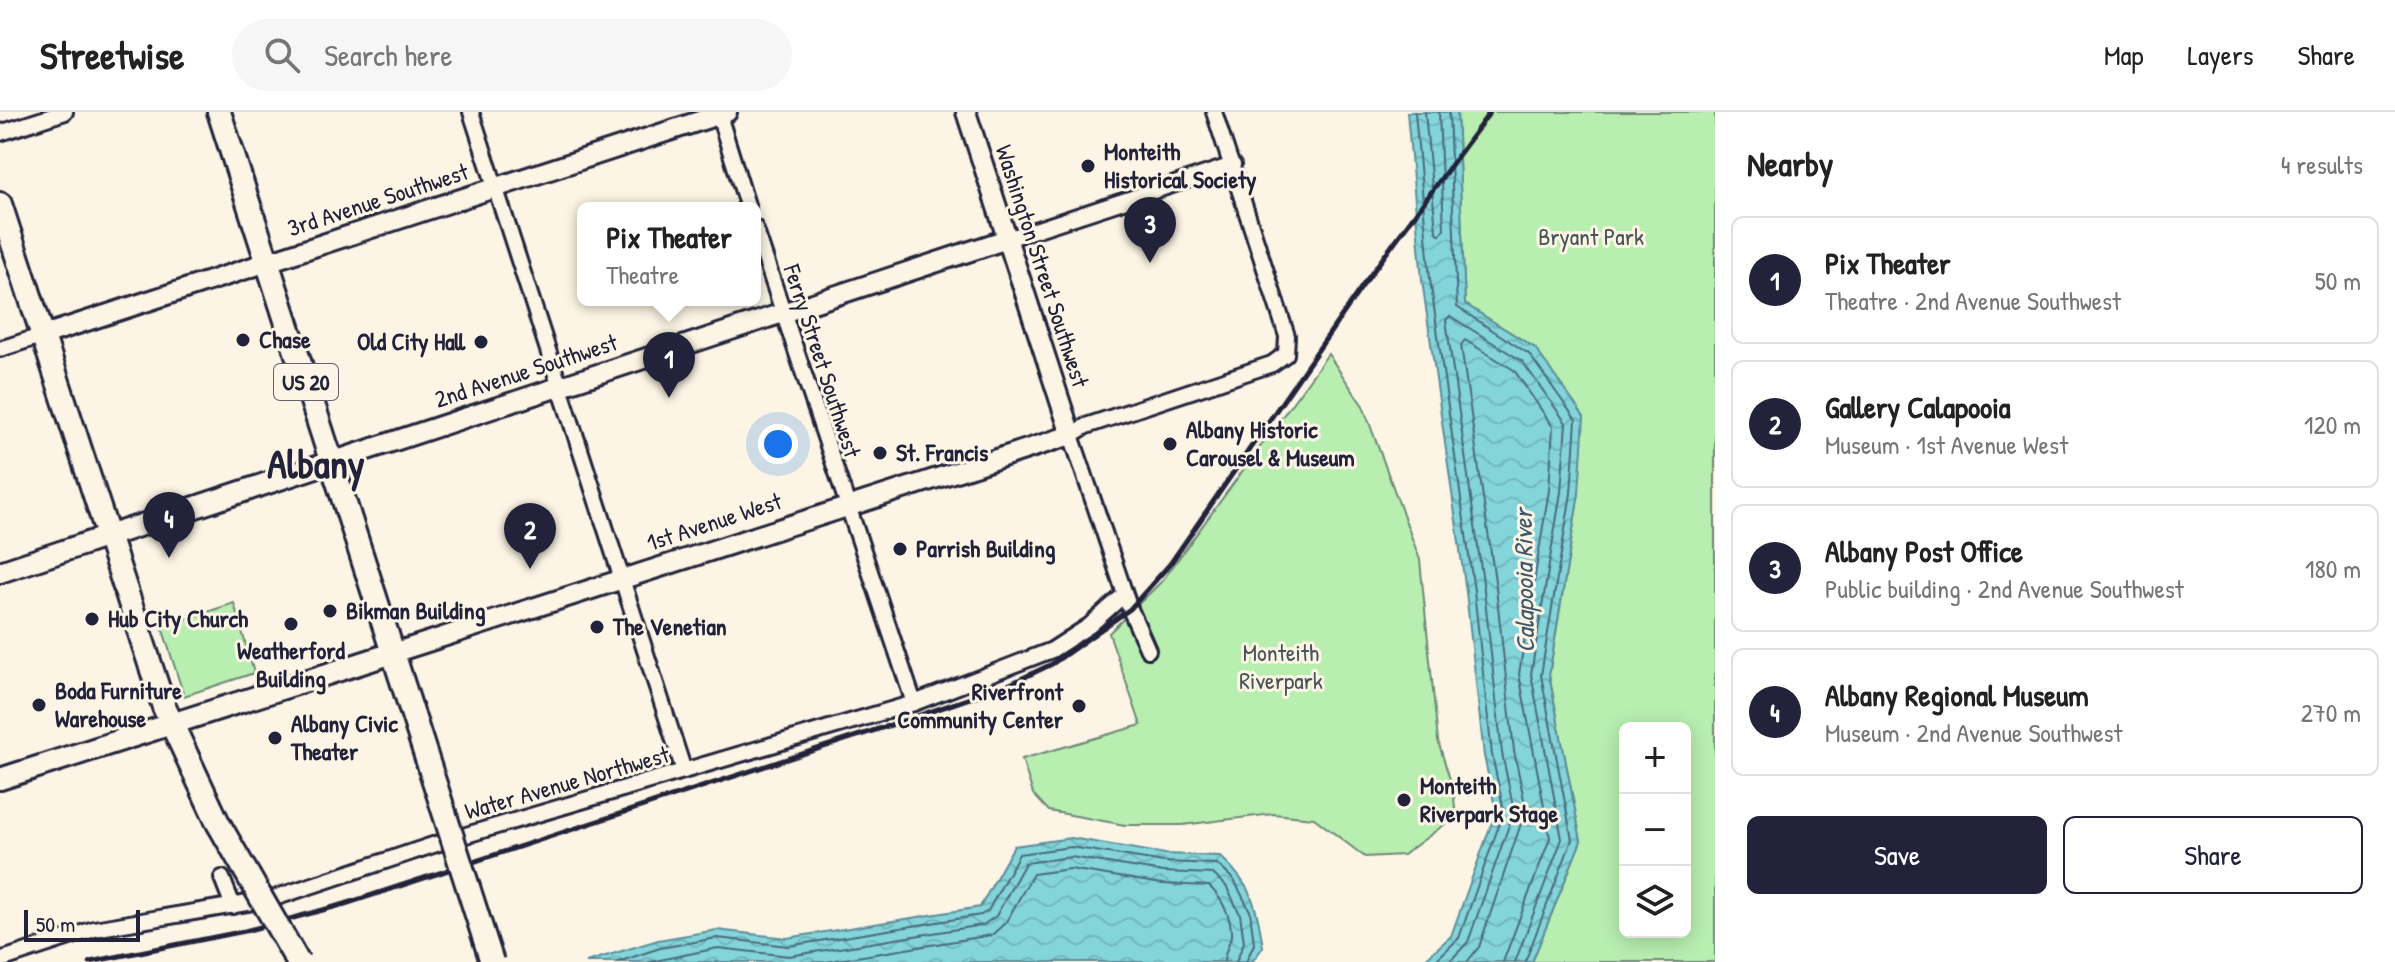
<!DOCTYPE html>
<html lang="en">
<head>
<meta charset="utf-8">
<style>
  body { margin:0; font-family:"Patrick Hand",sans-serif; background:#f6f6f6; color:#222 }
  .controls { position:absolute; right:24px; bottom:24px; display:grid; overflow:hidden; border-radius:12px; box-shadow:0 4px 20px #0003 }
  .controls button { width:72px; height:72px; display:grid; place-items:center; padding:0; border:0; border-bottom:2px solid #e0e0e0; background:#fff; color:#222; font:40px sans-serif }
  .scale { position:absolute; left:24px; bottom:20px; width:116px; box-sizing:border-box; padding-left:8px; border:4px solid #22223b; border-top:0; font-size:22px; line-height:28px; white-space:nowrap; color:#22223b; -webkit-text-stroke:6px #fcf5e5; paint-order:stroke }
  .you { position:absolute; left:778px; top:332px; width:28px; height:28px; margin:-20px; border:6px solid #fff; border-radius:50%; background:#1a73e8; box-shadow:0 0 0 12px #1a73e833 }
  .badge { display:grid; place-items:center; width:52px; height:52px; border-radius:50%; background:#22223b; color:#fff; font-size:26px; font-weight:700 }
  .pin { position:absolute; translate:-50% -66px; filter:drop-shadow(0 2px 4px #0008) }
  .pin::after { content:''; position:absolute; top:42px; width:28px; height:24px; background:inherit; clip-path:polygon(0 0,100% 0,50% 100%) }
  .popup { position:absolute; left:577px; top:90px; width:184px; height:104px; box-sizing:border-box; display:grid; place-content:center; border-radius:12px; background:#fff; filter:drop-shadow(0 2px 6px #0005); font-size:26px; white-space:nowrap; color:#767676 }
  .popup b { font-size:30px; color:#222 }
  .popup::after { content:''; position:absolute; left:50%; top:100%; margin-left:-16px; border:16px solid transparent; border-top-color:#fff }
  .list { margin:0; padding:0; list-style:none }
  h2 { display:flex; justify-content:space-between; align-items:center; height:104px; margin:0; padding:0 32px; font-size:34px }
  h2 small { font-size:26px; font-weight:400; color:#767676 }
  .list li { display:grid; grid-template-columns:52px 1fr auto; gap:24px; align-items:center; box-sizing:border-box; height:128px; margin:0 16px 16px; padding:0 16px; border:2px solid #e0e0e0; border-radius:12px }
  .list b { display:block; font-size:30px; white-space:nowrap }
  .list p { margin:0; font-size:26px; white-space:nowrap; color:#767676 }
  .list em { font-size:26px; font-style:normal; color:#767676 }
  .actions { display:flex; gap:16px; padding:24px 32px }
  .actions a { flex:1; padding:18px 0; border:2px solid #22223b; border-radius:12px; text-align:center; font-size:28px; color:#22223b }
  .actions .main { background:#22223b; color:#fff }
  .icon { flex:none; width:44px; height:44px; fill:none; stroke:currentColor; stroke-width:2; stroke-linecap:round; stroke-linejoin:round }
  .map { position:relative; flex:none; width:1715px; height:850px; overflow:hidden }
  header { display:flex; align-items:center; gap:48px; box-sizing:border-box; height:112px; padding:0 40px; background:#fff; border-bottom:2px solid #e0e0e0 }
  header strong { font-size:38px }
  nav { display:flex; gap:44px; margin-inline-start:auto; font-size:28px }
  .search { width:560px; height:72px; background:#f6f6f6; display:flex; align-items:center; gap:20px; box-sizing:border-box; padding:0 28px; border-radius:44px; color:#767676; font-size:30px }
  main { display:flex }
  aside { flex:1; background:#fff }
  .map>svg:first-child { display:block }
  .green { fill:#b8efb1; stroke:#6d8876; stroke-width:2; fill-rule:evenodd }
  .water { fill:url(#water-waves); stroke:#5c8d9a; stroke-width:2 }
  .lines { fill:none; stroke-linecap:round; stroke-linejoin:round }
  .shore { stroke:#496a7b; stroke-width:2 }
  .minor-casing { stroke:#22223b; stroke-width:20 }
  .tertiary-casing { stroke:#22223b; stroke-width:24 }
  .secondary-casing { stroke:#22223b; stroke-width:26 }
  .trunk-casing { stroke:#22223b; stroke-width:28 }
  .minor { stroke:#fcf5e5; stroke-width:14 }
  .tertiary { stroke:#fcf5e5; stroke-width:18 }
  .secondary { stroke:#fcf5e5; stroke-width:20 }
  .trunk { stroke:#fcf5e5; stroke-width:22 }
  .rail { stroke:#22223b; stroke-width:5 }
  .trunk-bridge-casing { stroke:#22223b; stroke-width:28; stroke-linecap:butt }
  .trunk-bridge { stroke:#fcf5e5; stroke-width:22 }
  .poi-dot { fill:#22223b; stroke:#fcf5e5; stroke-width:3 }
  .labels { text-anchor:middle; stroke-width:6; stroke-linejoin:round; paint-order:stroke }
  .shield { fill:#fcf5e5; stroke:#63616e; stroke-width:2 }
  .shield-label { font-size:22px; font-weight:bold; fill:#22223b }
  .poi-label { font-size:24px; font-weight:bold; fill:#22223b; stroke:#fcf5e5; text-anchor:start }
  .street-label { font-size:24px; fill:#22223b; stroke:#fcf5e5 }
  .park-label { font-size:24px; fill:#485558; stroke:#fcf5e5 }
  .water-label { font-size:26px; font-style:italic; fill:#3f586b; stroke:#fcf5e5 }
  .town-label { font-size:40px; font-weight:bold; fill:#22223b; stroke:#fcf5e5 }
</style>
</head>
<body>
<header>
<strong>Streetwise</strong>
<div class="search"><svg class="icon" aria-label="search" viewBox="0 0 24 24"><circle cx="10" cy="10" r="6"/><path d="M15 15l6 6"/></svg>Search here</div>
<nav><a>Map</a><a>Layers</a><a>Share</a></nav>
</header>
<main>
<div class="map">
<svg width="1715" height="850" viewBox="0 0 1715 850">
  <defs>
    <pattern id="water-waves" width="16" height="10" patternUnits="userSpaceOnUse" patternTransform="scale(2)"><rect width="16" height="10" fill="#83d5da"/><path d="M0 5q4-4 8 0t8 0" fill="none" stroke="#71b7bc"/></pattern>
  </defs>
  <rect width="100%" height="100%" fill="#fcf5e5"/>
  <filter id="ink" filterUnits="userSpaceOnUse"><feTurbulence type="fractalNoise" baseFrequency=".0125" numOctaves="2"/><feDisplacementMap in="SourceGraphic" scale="16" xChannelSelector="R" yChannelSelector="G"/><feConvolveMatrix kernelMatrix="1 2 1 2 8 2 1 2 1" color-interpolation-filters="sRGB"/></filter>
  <g filter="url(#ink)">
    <path class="green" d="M 1457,0 L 1715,0 L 1715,850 L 1532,850 L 1581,729 L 1549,563 L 1579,381 L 1535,236 L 1465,192 ZM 1625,616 L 1685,616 L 1685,820 L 1625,820 Z
      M 1328,242 L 1363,294 L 1420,448 L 1438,629 L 1453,677 L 1456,704 L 1403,743 L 1365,745 L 1314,706 L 1273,702 L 1182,713 L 1125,713 L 1049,699 L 1033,682 L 1022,647 L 1141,613 L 1109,521 L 1162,469 Z
      M 234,491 L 254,561 L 184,584 L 162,515 Z"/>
    <path class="water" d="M 1407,0 L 1457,0 L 1465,192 L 1535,236 L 1584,305 L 1579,381 L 1549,563 L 1581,729 L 1532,850 L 1422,850 L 1451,824 L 1496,699 L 1484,644 L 1466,480 L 1422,168 Z
      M 1071,726 L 1165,742 L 1220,744 C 1252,773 1257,794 1263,835 L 1252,850 L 586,850 L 658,828 L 717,818 L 787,826 L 980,795 L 1014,734 Z"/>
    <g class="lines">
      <path class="shore" d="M 1415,0 L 1430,167 L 1474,479 L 1492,643 L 1504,699 L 1459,826 L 1434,850
        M 1425,0 L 1436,119 L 1440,123 L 1444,118 L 1439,0
        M 1449,0 L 1457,195 L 1529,242 L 1576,308 L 1571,381 L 1541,563 L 1572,728 L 1525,850
        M 618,850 L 660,836 L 717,826 L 788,834 L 981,803 L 988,799 L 1019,742 L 1071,735 L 1164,750 L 1217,752 L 1234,768 L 1250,799 L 1254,832 L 1246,850
        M 650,850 L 718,836 L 789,844 L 983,813 L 996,804 L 1025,751 L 1071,745 L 1163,760 L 1213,762 L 1226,774 L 1240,802 L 1244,830 L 1236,850
        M 826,850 L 992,823 L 1006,810 L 1033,762 L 1070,757 L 1162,772 L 1209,774 C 1222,786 1232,806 1231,824 C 1230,832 1224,840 1224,850
        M 1449,850 L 1468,830 L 1514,699 L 1502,641 L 1484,478 L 1446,208 L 1450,204 L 1522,249 L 1566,311 L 1561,380 L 1531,562 L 1562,727 L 1515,850
        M 1467,850 L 1479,835 L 1526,697 L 1514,639 L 1496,476 L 1461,233 L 1465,228 L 1514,258 L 1553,315 L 1549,378 L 1519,562 L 1550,726 L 1503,850"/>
      <g class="minor-casing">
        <path id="minor" d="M 471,0 L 684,659
          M 718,0 L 748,96
          M 0,21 L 65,0
          M 755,116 L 914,591
          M 1007,127 L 1233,53
          M 0,237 L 44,223
          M 1148,538 L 1130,497 L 1071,323 L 1086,314 L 1272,252 L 1286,242 L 1287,224 L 1214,0
          M 222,766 L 233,794
          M 0,848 L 94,817 L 271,787 L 439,731 L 914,591 L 1052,538 L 1089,514 L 1125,482"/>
      </g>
      <g class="tertiary-casing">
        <path id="tertiary" d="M 44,223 L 727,0
          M 331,350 L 1007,127
          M 393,541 L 1071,323 L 966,0"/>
      </g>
      <g class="secondary-casing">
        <path id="secondary" d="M 0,460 L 331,350
          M 0,667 L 393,541"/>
      </g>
      <g class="trunk-casing">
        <path id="trunk" d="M 219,0 L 411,597
          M 0,92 L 164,595 L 218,711"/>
      </g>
      <use href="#minor" class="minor"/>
      <use href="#tertiary" class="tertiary"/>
      <use href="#secondary" class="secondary"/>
      <use href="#trunk" class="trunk"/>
      <path class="rail" d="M 90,850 L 245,819 L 345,792 L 906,608 L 1008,573 L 1052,552 L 1130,497 L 1170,452 L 1363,173 L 1490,0"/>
      <g class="trunk-bridge-casing">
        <path id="trunk-bridge" d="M 411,597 L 492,850
          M 218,711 L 298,850"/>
      </g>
      <use href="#trunk-bridge" class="trunk-bridge"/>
    </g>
  </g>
  <g class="poi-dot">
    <circle cx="1088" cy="54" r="8"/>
    <circle cx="243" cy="228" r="8"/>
    <circle cx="481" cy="230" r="8"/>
    <circle cx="1170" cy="332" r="8"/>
    <circle cx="880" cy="341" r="8"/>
    <circle cx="900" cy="437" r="8"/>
    <circle cx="330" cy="499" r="8"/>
    <circle cx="92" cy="507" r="8"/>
    <circle cx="291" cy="512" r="8"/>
    <circle cx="597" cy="515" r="8"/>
    <circle cx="39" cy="593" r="8"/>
    <circle cx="1079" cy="594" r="8"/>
    <circle cx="275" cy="626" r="8"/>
    <circle cx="1404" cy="688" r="8"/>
  </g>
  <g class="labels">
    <rect class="shield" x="274" y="252" width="64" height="36" rx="6"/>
    <g class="shield-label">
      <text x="306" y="278">US 20</text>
    </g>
    <g class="poi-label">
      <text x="1104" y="48">Monteith<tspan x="1104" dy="28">Historical Society</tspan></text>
      <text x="259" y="236">Chase</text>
      <text x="465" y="238" text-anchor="end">Old City Hall</text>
      <text x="1186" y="326">Albany Historic<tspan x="1186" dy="28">Carousel &amp; Museum</tspan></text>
      <text x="896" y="349">St. Francis</text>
      <text x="916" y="445">Parrish Building</text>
      <text x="346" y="507">Bikman Building</text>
      <text x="108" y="515">Hub City Church</text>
      <text x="613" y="523">The Venetian</text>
      <text x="291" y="547" text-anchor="middle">Weatherford<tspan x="291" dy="28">Building</tspan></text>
      <text x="55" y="587">Boda Furniture<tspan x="55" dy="28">Warehouse</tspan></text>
      <text x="1063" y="588" text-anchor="end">Riverfront<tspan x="1063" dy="28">Community Center</tspan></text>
      <text x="291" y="620">Albany Civic<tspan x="291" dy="28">Theater</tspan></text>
      <text x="1420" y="682">Monteith<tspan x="1420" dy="28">Riverpark Stage</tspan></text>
    </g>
    <g class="street-label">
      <text transform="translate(378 88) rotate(-18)" y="8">3rd Avenue Southwest</text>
      <text transform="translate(1042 154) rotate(72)" y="8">Washington Street Southwest</text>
      <text transform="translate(822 249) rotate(72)" y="8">Ferry Street Southwest</text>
      <text transform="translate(526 259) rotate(-18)" y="8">2nd Avenue Southwest</text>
      <text transform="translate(714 410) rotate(-18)" y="8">1st Avenue West</text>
      <text transform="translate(567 671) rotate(-16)" y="8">Water Avenue Northwest</text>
    </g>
    <g class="park-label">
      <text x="1591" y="133">Bryant Park</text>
      <text x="1281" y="549">Monteith<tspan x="1281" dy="28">Riverpark</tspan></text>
    </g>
    <g class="water-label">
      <text transform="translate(1524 469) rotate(-91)" y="9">Calapooia River</text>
    </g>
    <g class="town-label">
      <text x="316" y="366">Albany</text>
    </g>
  </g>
</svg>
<div class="controls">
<button>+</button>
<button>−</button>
<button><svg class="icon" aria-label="layers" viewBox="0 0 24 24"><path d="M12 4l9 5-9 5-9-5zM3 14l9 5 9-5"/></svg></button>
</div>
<div class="scale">50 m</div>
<div class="you"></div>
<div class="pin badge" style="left:669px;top:286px">1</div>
<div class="popup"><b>Pix Theater</b>Theatre</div>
<div class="pin badge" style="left:530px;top:457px">2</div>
<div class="pin badge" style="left:1150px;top:151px">3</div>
<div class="pin badge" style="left:169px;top:446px">4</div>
</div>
<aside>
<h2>Nearby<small>4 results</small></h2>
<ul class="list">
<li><span class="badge">1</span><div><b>Pix Theater</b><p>Theatre · 2nd Avenue Southwest</p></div><em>50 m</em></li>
<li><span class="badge">2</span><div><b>Gallery Calapooia</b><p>Museum · 1st Avenue West</p></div><em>120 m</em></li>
<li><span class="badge">3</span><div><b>Albany Post Office</b><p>Public building · 2nd Avenue Southwest</p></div><em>180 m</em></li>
<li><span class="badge">4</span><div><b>Albany Regional Museum</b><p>Museum · 2nd Avenue Southwest</p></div><em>270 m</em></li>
</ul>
<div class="actions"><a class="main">Save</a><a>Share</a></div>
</aside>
</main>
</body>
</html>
